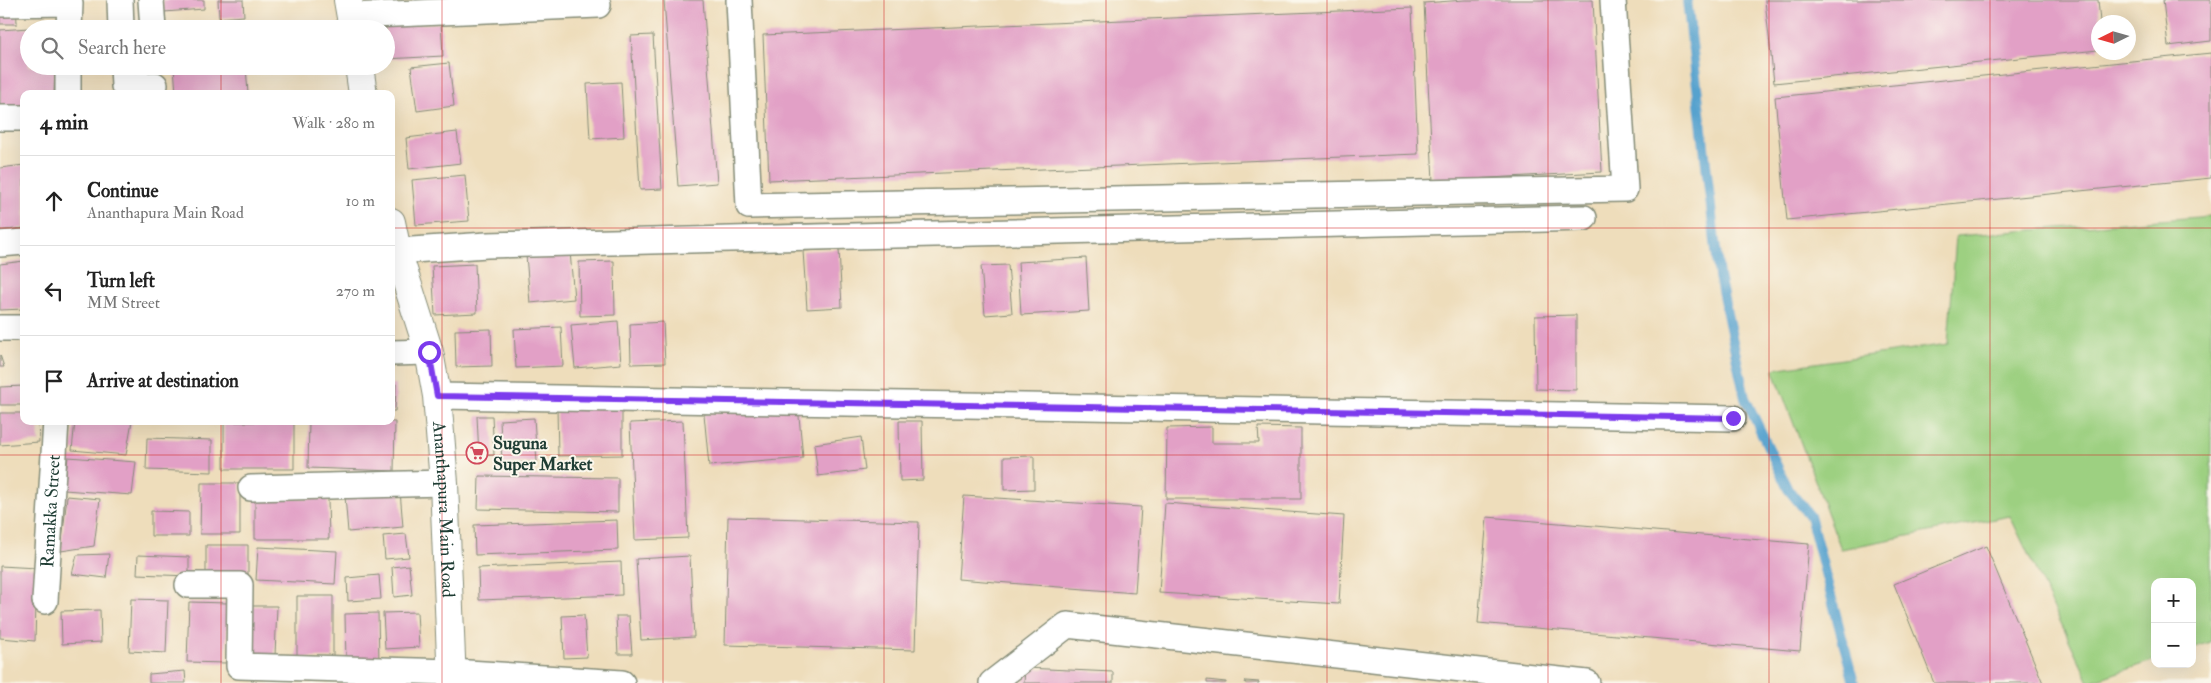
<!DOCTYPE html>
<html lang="en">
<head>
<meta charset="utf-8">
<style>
  body { margin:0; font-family:"IM FELL Double Pica",serif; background:#f2f2f2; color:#222 }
  .controls { position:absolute; right:15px; bottom:15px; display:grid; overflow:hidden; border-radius:10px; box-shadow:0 5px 20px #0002 }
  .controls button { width:45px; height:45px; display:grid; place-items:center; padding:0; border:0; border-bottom:1px solid #e0e0e0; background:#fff; color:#222; font:25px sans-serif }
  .compass { position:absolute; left:2091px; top:15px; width:45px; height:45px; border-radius:50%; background:#fff; box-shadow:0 5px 20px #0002; rotate:265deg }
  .stop { position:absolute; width:15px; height:15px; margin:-11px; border:4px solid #7c3aed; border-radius:50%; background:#fff }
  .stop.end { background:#7c3aed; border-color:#fff; box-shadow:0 1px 5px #0008 }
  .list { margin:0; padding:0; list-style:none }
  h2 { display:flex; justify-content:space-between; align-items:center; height:65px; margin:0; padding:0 20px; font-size:21px }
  h2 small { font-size:16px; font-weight:400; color:#767676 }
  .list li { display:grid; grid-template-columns:32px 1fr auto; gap:15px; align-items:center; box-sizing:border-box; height:90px; padding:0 20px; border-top:1px solid #e0e0e0 }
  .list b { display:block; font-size:19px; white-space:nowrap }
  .list p { margin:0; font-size:16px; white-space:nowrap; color:#767676 }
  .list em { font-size:16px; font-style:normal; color:#767676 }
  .icon { flex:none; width:28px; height:28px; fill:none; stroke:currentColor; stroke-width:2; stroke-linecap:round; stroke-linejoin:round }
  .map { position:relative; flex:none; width:2211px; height:683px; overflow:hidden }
  .search { position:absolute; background:#fff; box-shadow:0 5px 20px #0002; left:20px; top:20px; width:375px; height:55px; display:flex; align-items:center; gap:12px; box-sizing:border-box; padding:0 18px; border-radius:28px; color:#767676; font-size:19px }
  .panel { position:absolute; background:#fff; box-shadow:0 5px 20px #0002; left:20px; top:90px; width:375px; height:335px; border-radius:10px }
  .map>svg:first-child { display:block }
  .green { fill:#9dd081; stroke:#5e865a }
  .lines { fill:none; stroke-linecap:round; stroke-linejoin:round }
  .stream { stroke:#56a2ce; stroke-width:10 }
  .building { fill:#e2a0c6 }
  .minor-casing { stroke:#868d78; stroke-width:28 }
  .tertiary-casing { stroke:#868d78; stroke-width:30 }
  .minor { stroke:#fff; stroke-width:25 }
  .tertiary { stroke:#fff; stroke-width:28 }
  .route { stroke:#7c3aed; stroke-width:6 }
  .grid { fill:none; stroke:#d62828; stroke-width:1; stroke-opacity:0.55 }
  .labels { text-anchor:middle; stroke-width:4; stroke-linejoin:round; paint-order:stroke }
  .poi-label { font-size:18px; font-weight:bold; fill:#1f3d34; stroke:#fbf7ec; text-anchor:start }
  .street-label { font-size:18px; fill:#1f3d34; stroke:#fbf7ec }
</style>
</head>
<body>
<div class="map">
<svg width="2211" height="683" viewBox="0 0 2211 683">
  <rect width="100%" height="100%" fill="#fbf7ec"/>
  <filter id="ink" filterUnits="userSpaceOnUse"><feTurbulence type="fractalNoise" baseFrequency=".02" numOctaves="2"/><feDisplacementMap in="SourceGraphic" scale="10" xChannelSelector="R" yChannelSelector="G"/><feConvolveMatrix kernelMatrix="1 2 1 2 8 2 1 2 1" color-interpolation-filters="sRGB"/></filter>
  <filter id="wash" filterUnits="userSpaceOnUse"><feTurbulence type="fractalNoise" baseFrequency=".0096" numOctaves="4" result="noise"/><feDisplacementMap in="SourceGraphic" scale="20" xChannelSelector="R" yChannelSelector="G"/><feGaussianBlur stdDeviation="1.12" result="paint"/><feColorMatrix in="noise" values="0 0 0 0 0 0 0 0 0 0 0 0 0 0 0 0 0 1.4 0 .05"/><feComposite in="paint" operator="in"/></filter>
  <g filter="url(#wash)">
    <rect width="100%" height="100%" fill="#edb"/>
    <path class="green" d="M 2211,216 L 2211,642 L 2192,648 L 2192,582 L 2155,582 L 2155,660 L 2089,682 L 2010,516 L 1841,549 L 1773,369 L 1948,344 L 1956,236 Z"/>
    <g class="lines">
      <path class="stream" d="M 1687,0 L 1719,276 L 1745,398 L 1788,489 L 1810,516 L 1854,683"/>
    </g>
    <g id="blocks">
      <path class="building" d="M 0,0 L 16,0 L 17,24 L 0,24 Z
        M 163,0 L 204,0 L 204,9 L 164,12 Z
        M 218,0 L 243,0 L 244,16 L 219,18 Z
        M 664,0 L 703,0 L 717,183 L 678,186 Z
        M 1464,0 L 1593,0 L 1602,172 L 1433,181 L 1424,3 Z
        M 1765,0 L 2098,0 L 2100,22 L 2098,50 L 1774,83 Z
        M 2163,0 L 2211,0 L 2211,41 L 2168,46 Z
        M 1412,8 L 1418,154 L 769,180 L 763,35 Z
        M 441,23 L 443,56 L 386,59 L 386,29 L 381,29 L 381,26 Z
        M 57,25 L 56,29 L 31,29 L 31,27 Z
        M 29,28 L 29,66 L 55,66 L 54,94 L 24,94 L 24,106 L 0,106 L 0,30 Z
        M 653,35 L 662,189 L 640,190 L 631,36 Z
        M 2211,53 L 2211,178 L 1787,220 L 1775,97 Z
        M 449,63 L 454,106 L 417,111 L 411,67 Z
        M 174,66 L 246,66 L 248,94 L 176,94 Z
        M 621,82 L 624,137 L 590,139 L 587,84 Z
        M 457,132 L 461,163 L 409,169 L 406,138 Z
        M 24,165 L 24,228 L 0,231 L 0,168 Z
        M 465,175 L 469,221 L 416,225 L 412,180 Z
        M 839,249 L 842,307 L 807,309 L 803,251 Z
        M 570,251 L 574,299 L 530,303 L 526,255 Z
        M 1086,258 L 1089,311 L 1021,315 L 1018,262 Z
        M 24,261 L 24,309 L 0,310 L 0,264 Z
        M 614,261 L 615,315 L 580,316 L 579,262 Z
        M 475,264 L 477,313 L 435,315 L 432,266 Z
        M 1008,265 L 1012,313 L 985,315 L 981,266 Z
        M 1576,315 L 1576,390 L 1536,389 L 1535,316 Z
        M 618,321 L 621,364 L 575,368 L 571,325 Z
        M 663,322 L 665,363 L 631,364 L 630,324 Z
        M 561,327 L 563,366 L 516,368 L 514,329 Z
        M 491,329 L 492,366 L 456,367 L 455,330 Z
        M 0,355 L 4,367 L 0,367 Z
        M 391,384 L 396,384 L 395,411 L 391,411 Z
        M 24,386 L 24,405 L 0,405 L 0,387 Z
        M 798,406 L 803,458 L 709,466 L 704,414 Z
        M 622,407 L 622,455 L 558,456 L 557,408 Z
        M 0,413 L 24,413 L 24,421 L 38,421 L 39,442 L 0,445 Z
        M 477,416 L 492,416 L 494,455 L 479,456 Z
        M 534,418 L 537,462 L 502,464 L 500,420 Z
        M 75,421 L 132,421 L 126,455 L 72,450 Z
        M 309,421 L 395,422 L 394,471 L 308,468 Z
        M 683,421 L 688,538 L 635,540 L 630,423 Z
        M 899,421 L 922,421 L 923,480 L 900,481 Z
        M 224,422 L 294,422 L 294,469 L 224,469 Z
        M 1212,427 L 1212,443 L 1259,443 L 1258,427 L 1301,428 L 1301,499 L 1166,499 L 1167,428 Z
        M 861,437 L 865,470 L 818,476 L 814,444 Z
        M 147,438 L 212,440 L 212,472 L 146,470 Z
        M 1034,456 L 1034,489 L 1004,490 L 1004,457 Z
        M 68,457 L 136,462 L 132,495 L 64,490 Z
        M 479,476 L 618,478 L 618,512 L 478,509 Z
        M 201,483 L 240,483 L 240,534 L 200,534 Z
        M 400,491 L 403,527 L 348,532 L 345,496 Z
        M 67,496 L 100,499 L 94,546 L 61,551 Z
        M 964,496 L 1141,507 L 1135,593 L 958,579 Z
        M 255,499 L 328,499 L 329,539 L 255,539 Z
        M 1165,503 L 1344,516 L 1339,604 L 1159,593 Z
        M 151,511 L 189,512 L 189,536 L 151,536 Z
        M 728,517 L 919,522 L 915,650 L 725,645 Z
        M 1487,517 L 1809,544 L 1800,651 L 1478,623 Z
        M 617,520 L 618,550 L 475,555 L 474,525 Z
        M 406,534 L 409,557 L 385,559 L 383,536 Z
        M 206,545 L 248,545 L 248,579 L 206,578 Z
        M 1986,546 L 2043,683 L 1934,683 L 1894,584 Z
        M 258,547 L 337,551 L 335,584 L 256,580 Z
        M 109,554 L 106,578 L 72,574 L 77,555 Z
        M 138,555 L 189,557 L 189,576 L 137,574 Z
        M 690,556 L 694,637 L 641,640 L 636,559 Z
        M 621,562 L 622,595 L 479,600 L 478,568 Z
        M 409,565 L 412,595 L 394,597 L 392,567 Z
        M 0,566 L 37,568 L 35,641 L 0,638 Z
        M 379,575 L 381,599 L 348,601 L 347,578 Z
        M 297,596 L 333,596 L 333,658 L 297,658 Z
        M 131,599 L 168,600 L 166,653 L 129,651 Z
        M 189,602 L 228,603 L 226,663 L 187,662 Z
        M 245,606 L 277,606 L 275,656 L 243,655 Z
        M 100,610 L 101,642 L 62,644 L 61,611 Z
        M 417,612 L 419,647 L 385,649 L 383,613 Z
        M 378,613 L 379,663 L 346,663 L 345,614 Z
        M 584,615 L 587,657 L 564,658 L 562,616 Z
        M 616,616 L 629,616 L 632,654 L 618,654 Z
        M 1025,668 L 1113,672 L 1113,683 L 1024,683 Z
        M 185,671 L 186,683 L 149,683 L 149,674 Z
        M 1207,680 L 1226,682 L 1226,683 L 1207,683 Z
        M 1246,681 L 1259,682 L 1259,683 L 1245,683 Z"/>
    </g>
  </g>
  <g filter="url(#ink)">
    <use href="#blocks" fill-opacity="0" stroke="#868d78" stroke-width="1"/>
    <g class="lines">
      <g class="minor-casing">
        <g id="minor">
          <path d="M 120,0 L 121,29"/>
          <path d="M 151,0 L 153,29"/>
          <path d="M 739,0 L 749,206 L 1625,189 L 1613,0"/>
          <path d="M 0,4 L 70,3 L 69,29"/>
          <path d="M 350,16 L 598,5"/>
          <path d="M 123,66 L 124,86 L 155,85"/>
          <path d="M 68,94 L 68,66"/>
          <path d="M 0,118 L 24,118"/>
          <path d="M 0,244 L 24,242"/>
          <path d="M 397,251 L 487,245 L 1584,218"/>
          <path d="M 0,328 L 24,328"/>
          <path d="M 391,353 L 429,352"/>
          <path d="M 437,396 L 1733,418"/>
          <path d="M 251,488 L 444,483"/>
          <path d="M 188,585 L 240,585 L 239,666 L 452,672 L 622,683"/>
          <path id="s1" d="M 45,601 L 56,421"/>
          <path d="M 992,683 L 1067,625 L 1587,683"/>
        </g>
      </g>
      <g class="tertiary-casing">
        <g id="tertiary">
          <path d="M 348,0 L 353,29"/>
          <path d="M 359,66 L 363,94"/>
          <path id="s2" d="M 391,222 L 397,251 L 429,352 L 437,396 L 444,483 L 452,683"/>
        </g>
      </g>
      <use href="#minor" class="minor"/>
      <use href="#tertiary" class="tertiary"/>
    </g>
  </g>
  <g class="lines" filter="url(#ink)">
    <path class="route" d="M 429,352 L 437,396 L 1733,418"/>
  </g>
  <path class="grid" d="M 221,0 L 221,29M 442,0 L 442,683M 663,0 L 663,683M 884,0 L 884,683M 1106,0 L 1106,683M 1327,0 L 1327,683M 1548,0 L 1548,683M 1769,0 L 1769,683M 1990,0 L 1990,683M 221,66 L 221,94M 0,228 L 24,228M 391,228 L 2211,228M 221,421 L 221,683M 0,455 L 2211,455"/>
  <defs>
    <g id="supermarket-ring" transform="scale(1.125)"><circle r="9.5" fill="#fbf7ec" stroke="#d1495b" stroke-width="1.5"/><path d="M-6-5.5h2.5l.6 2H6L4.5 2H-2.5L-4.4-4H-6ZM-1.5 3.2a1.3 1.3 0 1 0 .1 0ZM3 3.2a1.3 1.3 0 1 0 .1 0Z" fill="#d1495b"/></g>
  </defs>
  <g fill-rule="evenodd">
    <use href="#supermarket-ring" x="477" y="453"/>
  </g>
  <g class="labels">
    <g class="poi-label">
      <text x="493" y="449">Suguna<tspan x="493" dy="21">Super Market</tspan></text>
    </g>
    <g class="street-label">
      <text dy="6" stroke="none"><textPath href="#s2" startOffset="294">Ananthapura Main Road</textPath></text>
      <text dy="6" stroke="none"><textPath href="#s1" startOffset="90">Ramakka Street</textPath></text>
    </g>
  </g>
</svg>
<div class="controls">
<button>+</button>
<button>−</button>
</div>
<svg class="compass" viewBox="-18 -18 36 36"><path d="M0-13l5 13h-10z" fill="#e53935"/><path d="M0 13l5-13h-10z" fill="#767676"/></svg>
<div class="stop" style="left:429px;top:352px"></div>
<div class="stop end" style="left:1733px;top:418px"></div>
<div class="search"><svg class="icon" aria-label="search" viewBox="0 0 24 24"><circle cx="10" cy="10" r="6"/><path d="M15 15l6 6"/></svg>Search here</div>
<section class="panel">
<h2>4 min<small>Walk · 280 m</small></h2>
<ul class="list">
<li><svg class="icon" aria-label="ahead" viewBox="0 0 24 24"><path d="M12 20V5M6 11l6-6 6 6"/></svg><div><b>Continue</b><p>Ananthapura Main Road</p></div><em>10 m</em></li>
<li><svg class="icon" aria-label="left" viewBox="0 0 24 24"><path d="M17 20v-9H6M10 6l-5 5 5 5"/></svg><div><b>Turn left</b><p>MM Street</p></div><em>270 m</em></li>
<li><svg class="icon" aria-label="arrive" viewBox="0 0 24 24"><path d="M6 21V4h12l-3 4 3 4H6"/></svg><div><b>Arrive at destination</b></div></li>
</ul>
</section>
</div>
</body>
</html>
